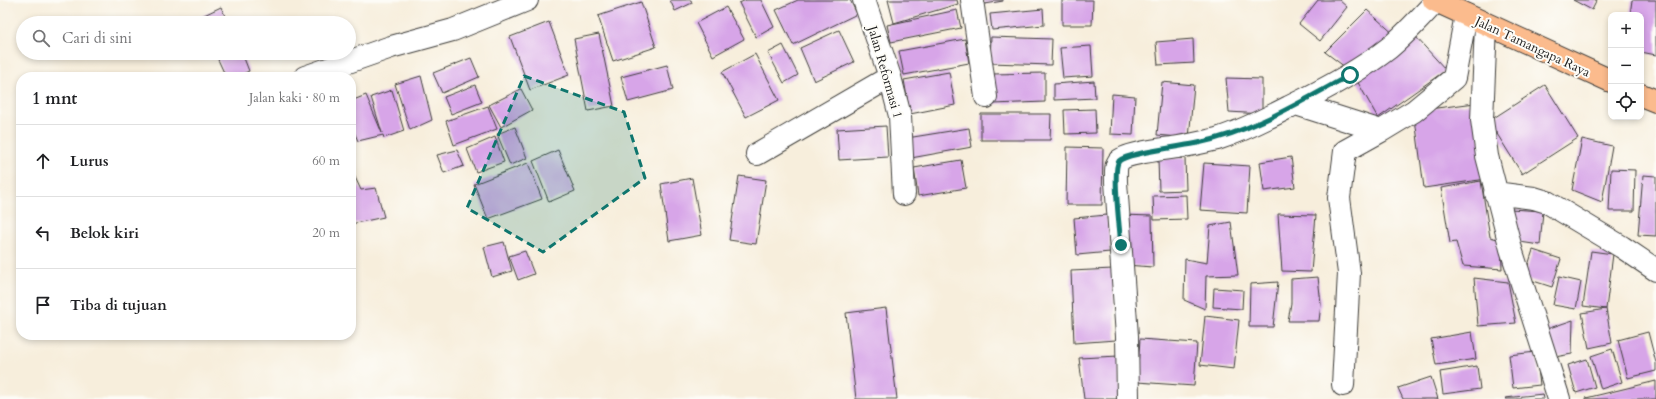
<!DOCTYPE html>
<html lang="id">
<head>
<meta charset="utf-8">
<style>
  body { margin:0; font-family:Cardo,serif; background:#f2f2f2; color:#202124 }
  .controls { position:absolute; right:12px; top:12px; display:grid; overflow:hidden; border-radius:8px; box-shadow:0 2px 6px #0003 }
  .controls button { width:36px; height:36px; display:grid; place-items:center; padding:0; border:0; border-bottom:1px solid #e0e0e0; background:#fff; color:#202124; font:20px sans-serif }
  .stop { position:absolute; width:12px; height:12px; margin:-9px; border:3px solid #0f766e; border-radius:50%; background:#fff }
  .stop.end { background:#0f766e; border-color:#fff; box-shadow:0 1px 4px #0008 }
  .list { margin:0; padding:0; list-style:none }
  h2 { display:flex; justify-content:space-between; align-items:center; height:52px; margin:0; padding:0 16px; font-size:17px }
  h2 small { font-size:13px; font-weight:400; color:#757577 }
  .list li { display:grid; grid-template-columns:26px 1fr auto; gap:12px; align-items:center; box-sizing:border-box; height:72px; padding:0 16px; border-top:1px solid #e0e0e0 }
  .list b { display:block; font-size:15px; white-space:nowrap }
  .list em { font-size:13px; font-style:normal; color:#757577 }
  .icon { flex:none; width:22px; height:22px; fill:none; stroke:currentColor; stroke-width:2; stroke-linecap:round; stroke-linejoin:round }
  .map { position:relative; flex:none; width:1656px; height:399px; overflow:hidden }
  .search { position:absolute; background:#fff; box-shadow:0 2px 6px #0003; left:16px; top:16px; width:340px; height:44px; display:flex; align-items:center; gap:10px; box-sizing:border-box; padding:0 14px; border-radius:22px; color:#757577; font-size:15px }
  .panel { position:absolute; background:#fff; box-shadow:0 2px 6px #0003; left:16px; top:72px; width:340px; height:268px; border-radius:16px }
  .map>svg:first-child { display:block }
  .building { fill:#d7a5e8 }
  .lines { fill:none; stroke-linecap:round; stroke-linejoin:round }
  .minor-casing { stroke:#3d3c39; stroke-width:24 }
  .major-casing { stroke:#3d3c39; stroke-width:24 }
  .minor { stroke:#fff; stroke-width:22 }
  .major { stroke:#fbbb8d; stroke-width:22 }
  .route { stroke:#0f766e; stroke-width:5 }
  .marked { fill:#0f766e; fill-opacity:0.2; stroke:#0f766e; stroke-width:3; stroke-dasharray:8 5; stroke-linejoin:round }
  .labels { text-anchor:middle; stroke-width:4; stroke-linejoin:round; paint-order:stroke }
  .street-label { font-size:13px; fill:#1c1c1c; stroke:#fdfcf7 }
</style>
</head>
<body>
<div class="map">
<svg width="1656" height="399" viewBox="0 0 1656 399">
  <rect width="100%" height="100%" fill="#fdfcf7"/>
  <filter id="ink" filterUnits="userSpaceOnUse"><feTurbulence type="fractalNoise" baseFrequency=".025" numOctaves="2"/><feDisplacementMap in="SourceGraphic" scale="8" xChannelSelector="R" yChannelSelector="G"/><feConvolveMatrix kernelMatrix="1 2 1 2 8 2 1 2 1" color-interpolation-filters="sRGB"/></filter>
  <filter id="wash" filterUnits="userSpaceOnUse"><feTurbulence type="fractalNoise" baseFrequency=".012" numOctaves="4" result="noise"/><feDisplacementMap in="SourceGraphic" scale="16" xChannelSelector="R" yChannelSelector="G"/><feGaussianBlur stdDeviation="0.9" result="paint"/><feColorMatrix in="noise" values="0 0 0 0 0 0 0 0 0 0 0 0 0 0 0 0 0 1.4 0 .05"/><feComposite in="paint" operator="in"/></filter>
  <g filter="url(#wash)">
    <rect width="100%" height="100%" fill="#f7eedc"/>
    <g id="blocks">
      <path class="building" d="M 670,0 L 691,0 L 692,3 L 675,11 Z
        M 746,0 L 761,0 L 774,27 L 756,37 L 739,3 Z
        M 798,0 L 850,0 L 857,14 L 793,45 L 776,10 Z
        M 888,0 L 957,0 L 958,4 L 894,23 Z
        M 984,0 L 1003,0 L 1003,1 L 985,4 Z
        M 1062,0 L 1093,0 L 1092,25 L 1062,25 Z
        M 1318,0 L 1339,0 L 1347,7 L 1320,41 L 1299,24 Z
        M 1573,0 L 1597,0 L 1592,10 Z
        M 1632,0 L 1656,0 L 1656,55 L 1641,52 L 1641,15 L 1630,15 Z
        M 641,2 L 656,47 L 613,61 L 598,16 Z
        M 221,7 L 228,23 L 202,23 L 200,17 Z
        M 726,7 L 744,39 L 713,56 L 696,23 Z
        M 1043,9 L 1044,25 L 992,30 L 990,14 Z
        M 957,10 L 961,28 L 891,42 L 887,25 Z
        M 1367,10 L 1396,36 L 1349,70 L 1325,52 Z
        M 549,22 L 569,75 L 530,90 L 510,37 Z
        M 839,30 L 854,62 L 814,81 L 800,48 Z
        M 599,34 L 614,106 L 588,111 L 574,39 Z
        M 1415,36 L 1446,70 L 1378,118 L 1356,79 Z
        M 991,37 L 1052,39 L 1051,65 L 990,63 Z
        M 965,39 L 969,63 L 904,75 L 899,51 Z
        M 1193,39 L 1194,63 L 1158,65 L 1156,42 Z
        M 783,45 L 798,75 L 784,83 L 768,53 Z
        M 1091,46 L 1093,76 L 1063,78 L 1060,48 Z
        M 215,53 L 242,53 L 249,71 L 236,77 L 226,77 Z
        M 755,54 L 779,100 L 746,117 L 722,72 Z
        M 471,58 L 479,77 L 442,93 L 433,73 Z
        M 667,65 L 673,90 L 628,102 L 621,77 Z
        M 949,72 L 955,105 L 910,114 L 904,80 Z
        M 1045,73 L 1045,102 L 993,104 L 992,74 Z
        M 421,76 L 432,120 L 410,130 L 395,84 Z
        M 1226,78 L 1262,79 L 1262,114 L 1229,112 Z
        M 1094,81 L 1095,98 L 1054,100 L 1054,84 Z
        M 1162,82 L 1194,85 L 1189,138 L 1157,135 Z
        M 475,85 L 482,102 L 451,114 L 444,97 Z
        M 1545,85 L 1578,138 L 1522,174 L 1489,121 Z
        M 521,89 L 532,110 L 501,127 L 489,105 Z
        M 392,90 L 404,131 L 384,138 L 383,135 L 358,141 L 351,125 L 351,101 L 366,95 L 382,133 L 371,97 Z
        M 1112,94 L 1135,96 L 1133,135 L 1110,134 Z
        M 1475,103 L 1486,179 L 1424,188 L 1414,111 Z
        M 488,106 L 497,129 L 454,145 L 446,121 Z
        M 1095,109 L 1096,133 L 1065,134 L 1064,110 Z
        M 981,114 L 1051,114 L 1050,140 L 981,140 Z
        M 886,126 L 888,157 L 839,160 L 837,129 Z
        M 515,127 L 527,158 L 510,165 L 497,134 Z
        M 969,128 L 972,147 L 911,158 L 907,138 Z
        M 495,137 L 504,162 L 476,172 L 467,149 Z
        M 1582,139 L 1612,146 L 1602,202 L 1572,190 Z
        M 1067,147 L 1103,148 L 1102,205 L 1066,205 Z
        M 457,150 L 464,166 L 444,173 L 437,155 Z
        M 558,150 L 575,191 L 549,202 L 533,161 Z
        M 1291,157 L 1295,187 L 1264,191 L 1260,162 Z
        M 1185,158 L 1186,190 L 1159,191 L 1158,159 Z
        M 961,160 L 966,188 L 918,196 L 914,168 Z
        M 528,163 L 542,199 L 488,219 L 474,184 Z
        M 1204,163 L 1250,166 L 1247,213 L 1200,210 Z
        M 1611,169 L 1635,170 L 1634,211 L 1609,211 Z
        M 354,175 L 361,190 L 376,188 L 384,217 L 351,224 L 351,176 Z
        M 1643,175 L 1656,176 L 1656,236 L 1638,235 Z
        M 739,176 L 766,180 L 756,244 L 729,240 Z
        M 692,178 L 702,235 L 669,241 L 661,184 Z
        M 1481,181 L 1490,237 L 1501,240 L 1502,269 L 1463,266 L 1456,242 L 1450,243 L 1441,188 Z
        M 1186,195 L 1187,219 L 1154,220 L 1153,196 Z
        M 1510,209 L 1543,211 L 1540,245 L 1513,241 Z
        M 1278,214 L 1316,215 L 1311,272 L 1282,271 Z
        M 1107,215 L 1110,252 L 1077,255 L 1074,218 Z
        M 1122,215 L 1152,216 L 1153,267 L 1125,265 Z
        M 1231,222 L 1238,275 L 1206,276 L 1205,309 L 1184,300 L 1185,259 L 1207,263 L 1210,226 Z
        M 504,242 L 512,271 L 492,277 L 484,247 Z
        M 1533,250 L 1561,259 L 1552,287 L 1524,278 Z
        M 525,251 L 534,274 L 518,280 L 509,256 Z
        M 1591,251 L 1613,254 L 1606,309 L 1583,306 Z
        M 1113,269 L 1116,340 L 1074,343 L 1071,271 Z
        M 1318,277 L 1321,304 L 1319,321 L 1288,321 L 1291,303 L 1291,279 Z
        M 1559,277 L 1581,282 L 1576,309 L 1553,305 Z
        M 1474,278 L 1508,282 L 1516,323 L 1478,326 Z
        M 1278,282 L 1273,327 L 1249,327 L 1250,284 Z
        M 1214,288 L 1243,290 L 1242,309 L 1213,307 Z
        M 886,308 L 897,399 L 856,399 L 846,313 Z
        M 1606,309 L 1612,343 L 1589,348 L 1582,313 Z
        M 1205,316 L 1239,320 L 1234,369 L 1200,365 Z
        M 1573,320 L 1572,354 L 1549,358 L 1538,332 Z
        M 1472,332 L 1476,359 L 1436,365 L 1431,339 Z
        M 1648,332 L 1656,363 L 1656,371 L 1628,378 L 1618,340 Z
        M 1140,339 L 1197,343 L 1194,386 L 1137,382 Z
        M 1612,349 L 1622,382 L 1601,389 L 1591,356 Z
        M 1536,352 L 1540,385 L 1513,388 L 1509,355 Z
        M 1119,356 L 1120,399 L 1084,399 L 1079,358 Z
        M 1587,359 L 1595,387 L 1576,393 L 1568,365 Z
        M 1477,366 L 1480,389 L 1443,394 L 1440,372 Z
        M 1431,377 L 1438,399 L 1403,399 L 1398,388 Z
        M 1656,381 L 1656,399 L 1586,399 L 1586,398 Z
        M 1543,394 L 1544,399 L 1506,399 L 1505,398 Z"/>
    </g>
  </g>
  <g filter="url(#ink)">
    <use href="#blocks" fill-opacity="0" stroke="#3d3c39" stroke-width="1"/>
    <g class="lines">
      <g class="minor-casing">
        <path id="minor" d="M 864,0 L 890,77 L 900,116 L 904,194
          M 972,0 L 986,97
          M 1486,25 L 1482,120 L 1487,156 L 1511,249 L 1559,399
          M 305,77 L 391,47 L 453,30 L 527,0
          M 1296,104 L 1381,131 L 1414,111 L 1454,78 L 1466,15
          M 757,154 L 890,77
          M 1495,193 L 1534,198 L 1547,202 L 1622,247 L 1656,270
          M 1343,385 L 1349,273 L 1339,198 L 1345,151 L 1381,131
          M 1128,399 L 1127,336 L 1116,182 C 1116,176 1115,165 1119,161 C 1126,153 1167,149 1178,147 C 1191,145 1204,142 1217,139 C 1242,131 1266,119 1289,107 C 1324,90 1358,72 1389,48 C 1406,34 1421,17 1436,1"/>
      </g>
      <g class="major-casing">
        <path id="major" d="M 1434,0 L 1611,81
          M 1641,95 L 1656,101"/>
      </g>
      <use href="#minor" class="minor"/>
      <use href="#major" class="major"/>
    </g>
  </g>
  <g class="lines" filter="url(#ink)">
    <path class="route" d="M 1121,245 C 1120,232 1112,169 1119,161 C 1126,153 1185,146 1198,143 C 1252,132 1302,101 1350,75"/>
  </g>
  <path class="marked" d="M 524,76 L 624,112 L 645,178 L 543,252 L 467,208 Z"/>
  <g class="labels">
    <g class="street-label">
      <text transform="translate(1533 46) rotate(25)" y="5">Jalan Tamangapa Raya</text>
      <text transform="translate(886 72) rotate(74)" y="5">Jalan Reformasi 1</text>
    </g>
  </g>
</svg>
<div class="controls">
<button>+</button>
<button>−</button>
<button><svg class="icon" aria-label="locate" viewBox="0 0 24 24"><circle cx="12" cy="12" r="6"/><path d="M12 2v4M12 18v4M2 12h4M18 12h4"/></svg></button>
</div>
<div class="stop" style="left:1350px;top:75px"></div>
<div class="stop end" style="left:1121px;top:245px"></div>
<div class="search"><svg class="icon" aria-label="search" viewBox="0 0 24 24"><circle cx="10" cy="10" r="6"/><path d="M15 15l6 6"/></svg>Cari di sini</div>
<section class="panel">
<h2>1 mnt<small>Jalan kaki · 80 m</small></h2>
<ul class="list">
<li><svg class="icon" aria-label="ahead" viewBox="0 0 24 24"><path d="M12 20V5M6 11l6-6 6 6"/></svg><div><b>Lurus</b></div><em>60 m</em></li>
<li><svg class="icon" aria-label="left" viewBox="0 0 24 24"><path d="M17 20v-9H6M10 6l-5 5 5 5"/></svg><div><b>Belok kiri</b></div><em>20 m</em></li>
<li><svg class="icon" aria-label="arrive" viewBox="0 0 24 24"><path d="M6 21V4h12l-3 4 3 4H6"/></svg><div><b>Tiba di tujuan</b></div></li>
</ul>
</section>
</div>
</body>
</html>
